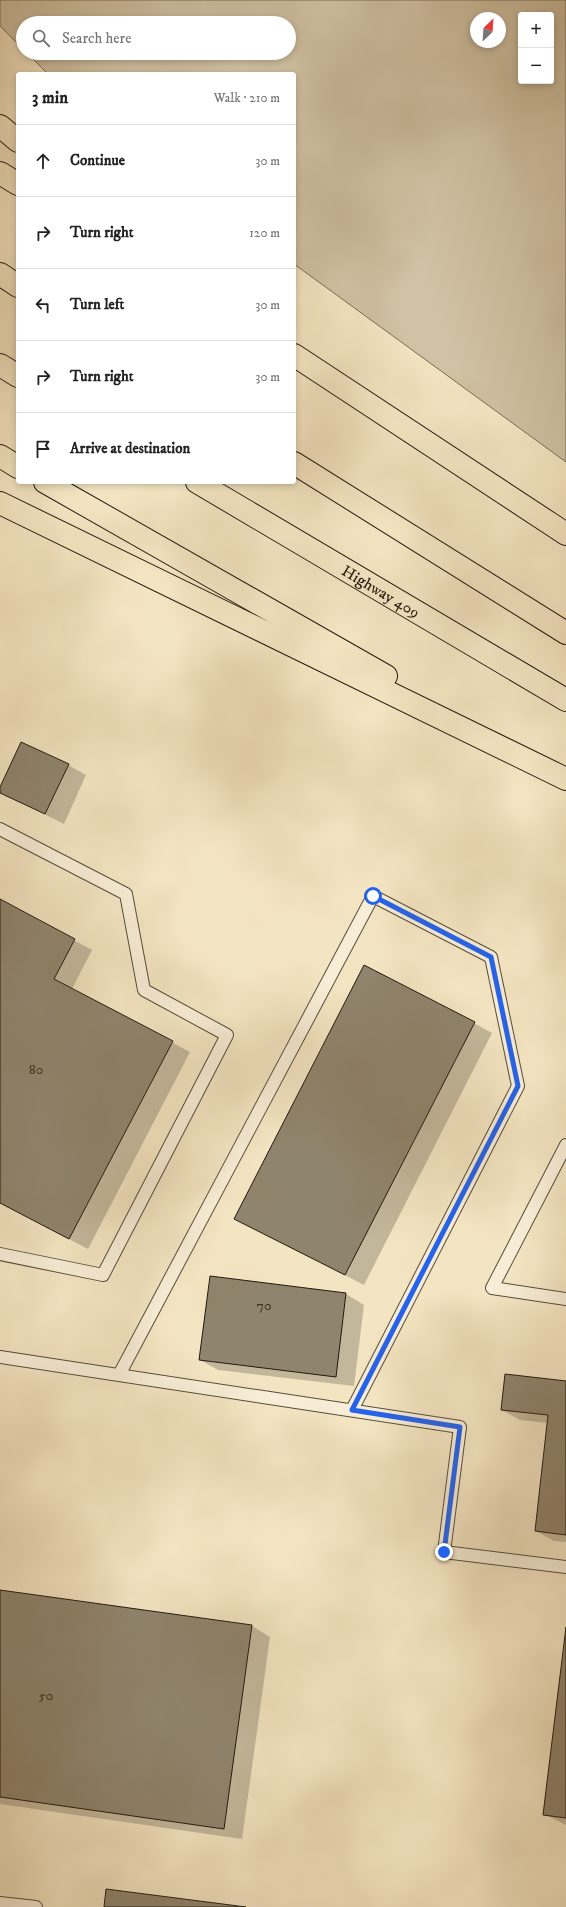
<!DOCTYPE html>
<html lang="en">
<head>
<meta charset="utf-8">
<style>
  body { margin:0; font-family:"IM FELL DW Pica",serif; background:#f6f6f6; color:#222 }
  .controls { position:absolute; right:12px; top:12px; display:grid; overflow:hidden; border-radius:4px; box-shadow:0 2px 6px #0003 }
  .controls button { width:36px; height:36px; display:grid; place-items:center; padding:0; border:0; border-bottom:1px solid #e0e0e0; background:#fff; color:#222; font:20px sans-serif }
  .compass { position:absolute; left:470px; top:12px; width:36px; height:36px; border-radius:50%; background:#fff; box-shadow:0 2px 6px #0003; rotate:25deg }
  .stop { position:absolute; width:12px; height:12px; margin:-9px; border:3px solid #2563eb; border-radius:50%; background:#fff }
  .stop.end { background:#2563eb; border-color:#fff; box-shadow:0 1px 4px #0008 }
  .list { margin:0; padding:0; list-style:none }
  h2 { display:flex; justify-content:space-between; align-items:center; height:52px; margin:0; padding:0 16px; font-size:17px }
  h2 small { font-size:13px; font-weight:400; color:#767676 }
  .list li { display:grid; grid-template-columns:26px 1fr auto; gap:12px; align-items:center; box-sizing:border-box; height:72px; padding:0 16px; border-top:1px solid #e0e0e0 }
  .list b { display:block; font-size:15px; white-space:nowrap }
  .list em { font-size:13px; font-style:normal; color:#767676 }
  .icon { flex:none; width:22px; height:22px; fill:none; stroke:currentColor; stroke-width:2; stroke-linecap:round; stroke-linejoin:round }
  .map { position:relative; flex:none; width:566px; height:1907px; overflow:hidden }
  .search { position:absolute; background:#fff; box-shadow:0 2px 6px #0003; left:16px; top:16px; width:280px; height:44px; display:flex; align-items:center; gap:10px; box-sizing:border-box; padding:0 14px; border-radius:22px; color:#767676; font-size:15px }
  .panel { position:absolute; background:#fff; box-shadow:0 2px 6px #0003; left:16px; top:72px; width:280px; height:412px; border-radius:4px }
  .map>svg:first-child { display:block }
  .green { fill:#d0c2a4; stroke:#796e5a; fill-rule:evenodd }
  .shadow { fill:#0003 }
  .building { fill:#8f846d; stroke:#221a10 }
  .lines { fill:none; stroke-linecap:round; stroke-linejoin:round }
  .lane-casing { stroke:#564d3c; stroke-width:14 }
  .highway-casing { stroke:#221a10; stroke-width:24 }
  .lane { stroke:#f8eed7; stroke-width:12 }
  .highway { stroke:#f4e5c2; stroke-width:22 }
  .route { stroke:#2563eb; stroke-width:5 }
  .labels { text-anchor:middle; stroke-width:3; stroke-linejoin:round; paint-order:stroke }
  .number-label { font-size:14px; fill:#3d3427 }
  .street-label { font-size:16px; fill:#221a10; stroke:#f8eed7 }
</style>
</head>
<body>
<div class="map">
<svg width="566" height="1907" viewBox="0 0 566 1907">
  <rect width="100%" height="100%" fill="#f4e5c2"/>
  <filter id="stains"><feTurbulence type="fractalNoise" baseFrequency=".005" numOctaves="4"/><feColorMatrix values="0 0 0 0 .2 0 0 0 0 .09 0 0 0 0 .02 0 0 0 .5 -.17"/></filter>
  <radialGradient id="worn" r=".72"><stop offset=".6" stop-color="#630" stop-opacity="0"/><stop offset="1" stop-color="#630" stop-opacity=".3"/></radialGradient>
  <path class="green" d="M 0,0 L 566,0 L 566,462 L 294,264 L 294,74 L 48,74 L 27,53 L 289,53 L 289,23 L 23,23 L 23,49 L 0,26 ZM 521,15 L 551,15 L 551,81 L 521,81 ZM 476,18 L 500,18 L 500,42 L 476,42 Z"/>
  <path class="shadow" d="M 68,765 L 86,775 L 64,824 L 0,792 L 0,789 Z
    M 0,900 L 92,950 L 72,989 L 190,1052 L 88,1249 L 0,1203 Z
    M 474,1023 L 492,1033 L 364,1285 L 254,1228 Z
    M 346,1294 L 364,1305 L 354,1386 L 218,1370 L 200,1360 Z
    M 566,1382 L 566,1542 L 554,1541 L 536,1531 L 548,1423 L 520,1420 L 502,1410 Z
    M 0,1591 L 252,1626 L 270,1637 L 242,1839 L 0,1804 Z
    M 566,1635 L 566,1825 L 544,1814 Z"/>
  <path class="building" d="M 21,742 L 69,764 L 45,814 L 0,793 L 0,787 Z
    M 0,899 L 75,939 L 54,979 L 173,1041 L 69,1239 L 0,1203 Z
    M 364,965 L 475,1022 L 345,1275 L 234,1219 Z
    M 210,1276 L 346,1293 L 336,1377 L 199,1360 Z
    M 505,1374 L 566,1381 L 566,1535 L 535,1531 L 548,1415 L 501,1410 Z
    M 0,1590 L 252,1625 L 224,1829 L 0,1797 Z
    M 566,1627 L 566,1818 L 543,1815 Z
    M 106,1889 L 246,1907 L 104,1907 Z"/>
  <g class="lines">
    <g class="lane-casing">
      <path id="lane" d="M 0,829 L 126,894 L 144,990 L 227,1035 L 103,1275 L 0,1254
        M 566,1145 L 492,1288 L 566,1299
        M 0,1357 L 460,1427 L 444,1552 L 566,1567
        M 119,1375 L 373,896 L 491,957 L 518,1086 L 352,1410
        M 0,1903 L 36,1907"/>
    </g>
    <g class="highway-casing">
      <g id="highway">
        <path d="M 0,126 L 18,141"/>
        <path d="M 0,173 L 18,184"/>
        <path d="M 0,274 L 18,286"/>
        <path d="M 294,355 L 566,534"/>
        <path d="M 0,365 L 18,376"/>
        <path d="M 0,456 L 18,467"/>
        <path d="M 294,463 L 566,633"/>
        <path d="M 45,482 L 386,676"/>
        <path id="s1" d="M 197,482 L 566,700"/>
        <path d="M 0,503 L 566,779"/>
      </g>
    </g>
    <use href="#lane" class="lane"/>
    <use href="#highway" class="highway"/>
  </g>
  <g class="lines">
    <path class="route" d="M 373,896 L 491,957 L 518,1086 L 352,1410 L 460,1427 L 444,1552"/>
  </g>
  <g class="labels">
    <g class="number-label">
      <text x="36" y="1074">80</text>
      <text x="264" y="1310">70</text>
      <text x="46" y="1700">50</text>
    </g>
    <g class="street-label">
      <text dy="6" stroke="none"><textPath href="#s1" startOffset="214">Highway 409</textPath></text>
    </g>
  </g>
  <rect width="100%" height="100%" filter="url(#stains)"/>
  <rect width="100%" height="100%" fill="url(#worn)"/>
</svg>
<div class="controls">
<button>+</button>
<button>−</button>
</div>
<svg class="compass" viewBox="-18 -18 36 36"><path d="M0-13l5 13h-10z" fill="#e53935"/><path d="M0 13l5-13h-10z" fill="#767676"/></svg>
<div class="stop" style="left:373px;top:896px"></div>
<div class="stop end" style="left:444px;top:1552px"></div>
<div class="search"><svg class="icon" aria-label="search" viewBox="0 0 24 24"><circle cx="10" cy="10" r="6"/><path d="M15 15l6 6"/></svg>Search here</div>
<section class="panel">
<h2>3 min<small>Walk · 210 m</small></h2>
<ul class="list">
<li><svg class="icon" aria-label="ahead" viewBox="0 0 24 24"><path d="M12 20V5M6 11l6-6 6 6"/></svg><div><b>Continue</b></div><em>30 m</em></li>
<li><svg class="icon" aria-label="right" viewBox="0 0 24 24"><path d="M7 20v-9h11M14 6l5 5-5 5"/></svg><div><b>Turn right</b></div><em>120 m</em></li>
<li><svg class="icon" aria-label="left" viewBox="0 0 24 24"><path d="M17 20v-9H6M10 6l-5 5 5 5"/></svg><div><b>Turn left</b></div><em>30 m</em></li>
<li><svg class="icon" aria-label="right" viewBox="0 0 24 24"><path d="M7 20v-9h11M14 6l5 5-5 5"/></svg><div><b>Turn right</b></div><em>30 m</em></li>
<li><svg class="icon" aria-label="arrive" viewBox="0 0 24 24"><path d="M6 21V4h12l-3 4 3 4H6"/></svg><div><b>Arrive at destination</b></div></li>
</ul>
</section>
</div>
</body>
</html>
